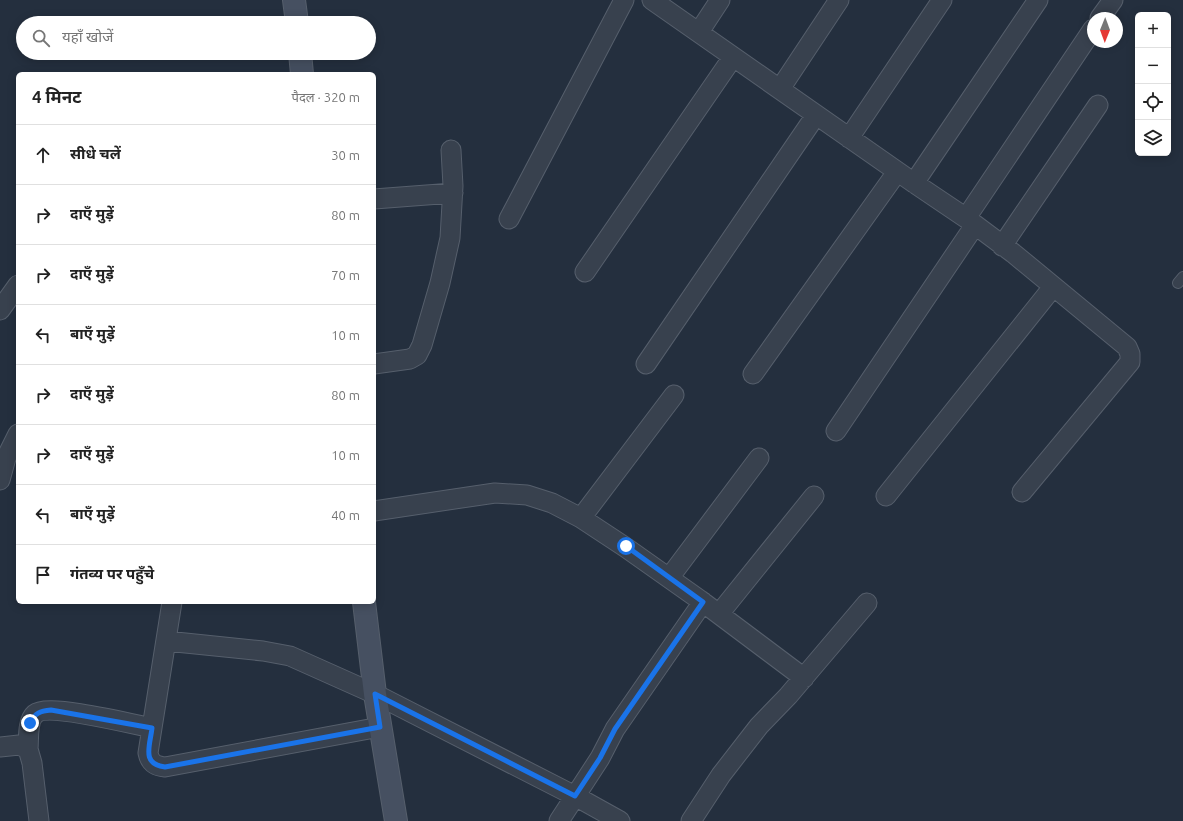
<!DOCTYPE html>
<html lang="hi">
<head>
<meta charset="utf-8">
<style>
  body { margin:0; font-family:Ubuntu,"Noto Sans Devanagari",sans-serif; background:#f6f6f6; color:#222 }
  .controls { position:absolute; right:12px; top:12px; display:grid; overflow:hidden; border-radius:6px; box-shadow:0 2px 10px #0003 }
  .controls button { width:36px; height:36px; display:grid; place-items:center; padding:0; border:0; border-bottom:1px solid #e0e0e0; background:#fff; color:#222; font:20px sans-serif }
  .compass { position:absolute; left:1087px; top:12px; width:36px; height:36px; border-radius:50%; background:#fff; box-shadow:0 2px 10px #0003; rotate:181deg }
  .stop { position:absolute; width:12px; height:12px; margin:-9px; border:3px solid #1a73e8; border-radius:50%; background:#fff }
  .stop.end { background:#1a73e8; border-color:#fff; box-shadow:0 1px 4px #0008 }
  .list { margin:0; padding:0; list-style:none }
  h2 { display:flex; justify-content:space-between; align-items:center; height:52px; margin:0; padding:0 16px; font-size:17px }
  h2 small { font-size:13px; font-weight:400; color:#767676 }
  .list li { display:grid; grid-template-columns:26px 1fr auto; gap:12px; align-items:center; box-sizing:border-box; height:60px; padding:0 16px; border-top:1px solid #e0e0e0 }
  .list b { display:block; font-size:15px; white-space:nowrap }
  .list em { font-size:13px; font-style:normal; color:#767676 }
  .icon { flex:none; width:22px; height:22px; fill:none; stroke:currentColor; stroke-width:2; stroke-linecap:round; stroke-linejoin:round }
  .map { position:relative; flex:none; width:1183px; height:821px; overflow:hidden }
  .search { position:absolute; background:#fff; box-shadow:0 2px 10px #0003; left:16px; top:16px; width:360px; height:44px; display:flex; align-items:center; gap:10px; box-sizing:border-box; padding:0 14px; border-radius:22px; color:#767676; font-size:15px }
  .panel { position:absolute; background:#fff; box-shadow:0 2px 10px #0003; left:16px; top:72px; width:360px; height:532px; border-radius:6px }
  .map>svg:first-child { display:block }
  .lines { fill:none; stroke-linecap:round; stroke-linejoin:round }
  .lane-casing { stroke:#565f6c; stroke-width:12 }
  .street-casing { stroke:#565f6c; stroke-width:21 }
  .secondary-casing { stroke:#565f6c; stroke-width:24 }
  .lane { stroke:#38414e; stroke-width:10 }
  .street { stroke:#38414e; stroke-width:19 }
  .secondary { stroke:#465061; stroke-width:22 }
  .route { stroke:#1a73e8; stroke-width:5 }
</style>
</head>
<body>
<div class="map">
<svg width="1183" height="821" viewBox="0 0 1183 821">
  <rect width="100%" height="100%" fill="#242f3e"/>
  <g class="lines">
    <g class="lane-casing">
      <path id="lane" d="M 1178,283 L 1183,277"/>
    </g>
    <g class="street-casing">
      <path id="street" d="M 652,0 L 914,183 L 966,218 L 1013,253 L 1127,347 L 1130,354 L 1130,362 L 1022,492
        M 1100,18 L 1113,0
        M 699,32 L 720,0
        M 780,89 L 839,0
        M 849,138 L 942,0
        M 914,183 L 1038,0
        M 374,199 L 453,193
        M 966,218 L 1093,29
        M 509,219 L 624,0
        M 1002,246 L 1098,105
        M 585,272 L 733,57
        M 0,310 L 18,285
        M 374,364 L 410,359 L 417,355 L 422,345 L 440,283 L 450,238 L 453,186 L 451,150
        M 646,364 L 816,115
        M 753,374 L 897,172
        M 836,431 L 975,225
        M 0,480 L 6,458 L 18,434
        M 886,496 L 1053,287
        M 374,511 L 495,493 L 527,495 L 552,503 L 581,518 L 625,547 L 700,600 L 804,678
        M 581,518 L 674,395
        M 669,578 L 759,458
        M 172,602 L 148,753 C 150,763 155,766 165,767 L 380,727
        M 719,614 L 814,496
        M 166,641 L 263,651 L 290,656 L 375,694 L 575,796 L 620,821
        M 0,747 L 19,745 L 28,749 L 32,763 L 39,821
        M 28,749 C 29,739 27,721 35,714 C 48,703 132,724 152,728
        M 559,821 L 600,758 L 615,729 L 703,602
        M 691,821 L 721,775 L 759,726 L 788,696 L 867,603"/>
    </g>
    <g class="secondary-casing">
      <path id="secondary" d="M 294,0 L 297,23
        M 300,53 L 302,74
        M 364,602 L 375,694 L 396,821"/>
    </g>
    <use href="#lane" class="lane"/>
    <use href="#street" class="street"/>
    <use href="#secondary" class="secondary"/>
  </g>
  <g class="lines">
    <path class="route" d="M 30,723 C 35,713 40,711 51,710 L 152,728 C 150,746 141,764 165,767 L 380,727 L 375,694 L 575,796 L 600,758 L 615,729 L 703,602 L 626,546"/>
  </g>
</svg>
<div class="controls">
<button>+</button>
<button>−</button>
<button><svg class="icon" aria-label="locate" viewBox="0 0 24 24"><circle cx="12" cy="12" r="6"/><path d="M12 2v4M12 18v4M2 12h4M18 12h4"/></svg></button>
<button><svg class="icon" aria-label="layers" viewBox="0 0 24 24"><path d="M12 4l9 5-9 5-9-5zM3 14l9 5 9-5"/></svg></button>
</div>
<svg class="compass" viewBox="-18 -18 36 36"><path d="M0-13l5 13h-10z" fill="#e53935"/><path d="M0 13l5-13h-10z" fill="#767676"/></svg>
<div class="stop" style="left:626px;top:546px"></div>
<div class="stop end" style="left:30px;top:723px"></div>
<div class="search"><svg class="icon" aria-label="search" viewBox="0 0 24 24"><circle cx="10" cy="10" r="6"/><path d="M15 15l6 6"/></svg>यहाँ खोजें</div>
<section class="panel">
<h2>4 मिनट<small>पैदल · 320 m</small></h2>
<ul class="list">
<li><svg class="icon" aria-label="ahead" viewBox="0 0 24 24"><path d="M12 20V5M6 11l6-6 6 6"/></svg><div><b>सीधे चलें</b></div><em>30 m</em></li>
<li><svg class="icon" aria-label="right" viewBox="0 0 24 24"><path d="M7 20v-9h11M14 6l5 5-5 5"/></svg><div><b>दाएँ मुड़ें</b></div><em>80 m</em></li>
<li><svg class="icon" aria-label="right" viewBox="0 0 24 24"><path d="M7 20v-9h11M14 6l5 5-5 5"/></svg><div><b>दाएँ मुड़ें</b></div><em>70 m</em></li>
<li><svg class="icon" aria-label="left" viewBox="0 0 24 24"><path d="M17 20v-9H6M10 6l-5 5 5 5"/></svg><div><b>बाएँ मुड़ें</b></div><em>10 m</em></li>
<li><svg class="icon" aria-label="right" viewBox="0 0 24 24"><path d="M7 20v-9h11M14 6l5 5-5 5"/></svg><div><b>दाएँ मुड़ें</b></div><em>80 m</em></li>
<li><svg class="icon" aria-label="right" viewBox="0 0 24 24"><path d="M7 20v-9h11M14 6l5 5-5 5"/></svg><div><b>दाएँ मुड़ें</b></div><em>10 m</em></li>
<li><svg class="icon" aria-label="left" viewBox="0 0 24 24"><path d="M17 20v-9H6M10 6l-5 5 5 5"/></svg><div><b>बाएँ मुड़ें</b></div><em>40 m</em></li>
<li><svg class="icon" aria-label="arrive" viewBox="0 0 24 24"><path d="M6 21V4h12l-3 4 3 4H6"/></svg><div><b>गंतव्य पर पहुँचे</b></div></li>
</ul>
</section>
</div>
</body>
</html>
